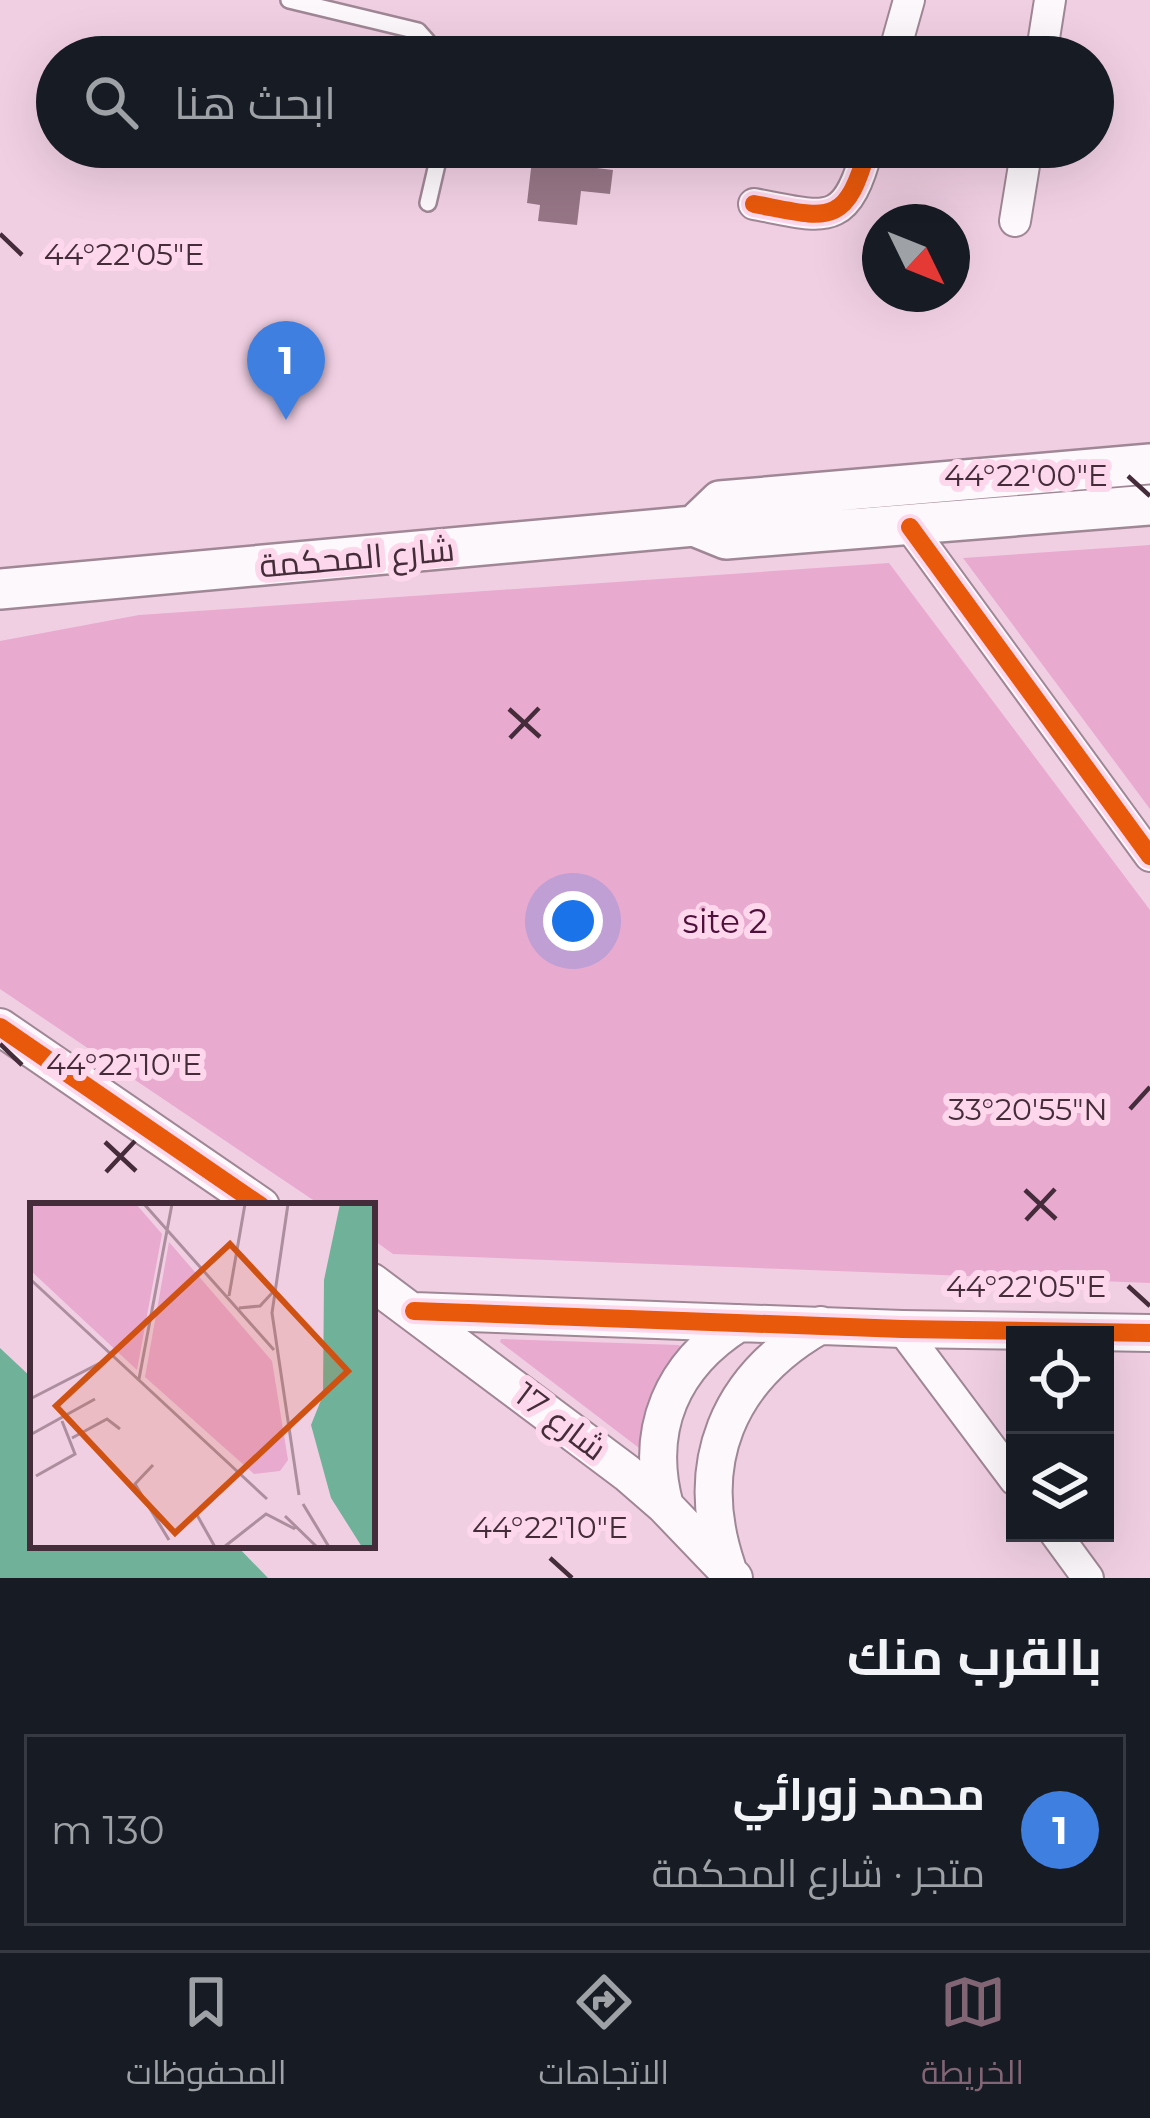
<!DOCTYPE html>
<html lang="ar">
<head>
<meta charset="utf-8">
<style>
  body { margin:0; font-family:Montserrat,Cairo,sans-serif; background:#20242c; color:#f1f3f6; direction:rtl }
  .controls { position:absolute; right:36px; bottom:36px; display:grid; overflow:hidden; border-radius:0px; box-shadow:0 12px 48px #0002 }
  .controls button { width:108px; height:108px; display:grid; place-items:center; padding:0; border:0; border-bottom:3px solid #363941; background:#171b24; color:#f1f3f6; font:60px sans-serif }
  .compass { position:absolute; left:862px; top:204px; width:108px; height:108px; border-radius:50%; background:#171b24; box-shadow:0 12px 48px #0002; rotate:133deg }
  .you { position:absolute; left:573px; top:921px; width:42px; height:42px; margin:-30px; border:9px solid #fff; border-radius:50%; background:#1a73e8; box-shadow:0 0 0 18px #1a73e833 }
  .badge { display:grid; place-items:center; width:78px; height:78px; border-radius:50%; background:#816575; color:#fff; font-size:39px; font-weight:700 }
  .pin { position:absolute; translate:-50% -99px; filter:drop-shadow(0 3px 6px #0008) }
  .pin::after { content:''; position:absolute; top:63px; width:42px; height:36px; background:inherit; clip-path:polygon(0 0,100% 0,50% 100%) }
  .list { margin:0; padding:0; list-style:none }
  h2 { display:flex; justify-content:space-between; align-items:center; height:156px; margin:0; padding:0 48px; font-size:51px }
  h2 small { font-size:39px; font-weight:400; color:#9ea1a6 }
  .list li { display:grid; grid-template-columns:78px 1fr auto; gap:36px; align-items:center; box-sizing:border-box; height:192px; margin:0 24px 24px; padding:0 24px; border:3px solid #363941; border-radius:0px }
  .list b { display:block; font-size:45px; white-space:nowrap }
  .list p { margin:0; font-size:39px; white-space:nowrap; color:#9ea1a6 }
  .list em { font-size:39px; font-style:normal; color:#9ea1a6 }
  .icon { flex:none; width:66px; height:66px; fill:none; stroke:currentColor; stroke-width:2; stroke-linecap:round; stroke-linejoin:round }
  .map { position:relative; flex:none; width:1150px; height:1578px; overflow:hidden; direction:ltr }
  .search { position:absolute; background:#171b24; box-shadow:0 12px 48px #0002; left:36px; right:36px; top:36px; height:132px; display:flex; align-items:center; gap:30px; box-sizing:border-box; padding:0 42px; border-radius:66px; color:#9ea1a6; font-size:45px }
  .sheet { height:372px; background:#171b24 }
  nav { display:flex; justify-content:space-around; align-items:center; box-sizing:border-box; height:168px; border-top:3px solid #363941; background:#171b24; font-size:33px; color:#9ea1a6 }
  nav a { display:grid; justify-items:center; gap:6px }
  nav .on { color:#816575 }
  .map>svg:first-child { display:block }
  .green { fill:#e9aad0 }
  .water { fill:#70b299 }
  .building { fill:#967686 }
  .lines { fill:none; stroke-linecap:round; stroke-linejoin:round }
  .service-casing { stroke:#a08796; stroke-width:20 }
  .minor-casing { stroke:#a08796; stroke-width:34 }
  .tertiary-casing { stroke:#a08796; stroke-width:40 }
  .secondary-casing { stroke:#a08796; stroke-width:44 }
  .service { stroke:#fdf8fb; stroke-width:15 }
  .minor { stroke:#fdf8fb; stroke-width:30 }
  .tertiary { stroke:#fdf8fb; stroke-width:36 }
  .secondary { stroke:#fdf8fb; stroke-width:39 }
  .cycleway-casing { stroke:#fdd7ec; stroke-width:26 }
  .cycleway { stroke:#e8590c; stroke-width:18 }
  .ticks { fill:none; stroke:#442c3a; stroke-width:4.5 }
  .labels { text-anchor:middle; stroke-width:12; stroke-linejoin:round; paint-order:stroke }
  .street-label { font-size:33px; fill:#442c3a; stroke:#fdd7ec }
  .park-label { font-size:33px; fill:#4f0f3b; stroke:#fdd7ec }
  .inset-river { fill:none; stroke:#70b299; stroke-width:6 }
  .inset-road { fill:none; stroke:#ac8e9f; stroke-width:3 }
  .view { fill:#cf5213; fill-opacity:0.15; stroke:#cf5213; stroke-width:6 }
  .inset-edge { fill:none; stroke:#442c3a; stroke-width:6 }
  .ticks-label { font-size:30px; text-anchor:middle; fill:#442c3a; stroke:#fdd7ec; stroke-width:12; stroke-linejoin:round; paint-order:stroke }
</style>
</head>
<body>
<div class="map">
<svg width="1150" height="1578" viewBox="0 0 1150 1578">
  <rect width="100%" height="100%" fill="#f1cfe3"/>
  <path class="green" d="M 1150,545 L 1150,809 L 963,558 Z
    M 889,563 L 1150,910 L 1150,1283 L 393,1254 L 372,1239 L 372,1206 L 322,1206 L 0,989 L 0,641 L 139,615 Z
    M 501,1339 L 679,1345 L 681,1348 L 654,1389 L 639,1448 L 500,1342 Z"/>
  <path class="water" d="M 0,1348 L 33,1379 L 33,1545 L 236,1545 L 268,1578 L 0,1578 Z"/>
  <path class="building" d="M 532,160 L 613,170 L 610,194 L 581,191 L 577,225 L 538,221 L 540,205 L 527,203 Z"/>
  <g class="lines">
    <g class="service-casing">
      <path id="service" d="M 289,0 L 418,31 L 441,57
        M 428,203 L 441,147"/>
    </g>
    <g class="minor-casing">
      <path id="minor" d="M 893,57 L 909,0
        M 1041,57 L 1050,0
        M 754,204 C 828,218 846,229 868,147
        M 1015,221 L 1027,147
        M 910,527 L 1150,856
        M 902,1329 L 1015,1480
        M 1055,1533 L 1088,1578"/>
    </g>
    <g class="tertiary-casing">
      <path id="tertiary" d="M 0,1027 L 261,1206
        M 372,1282 L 627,1473 L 665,1506 L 734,1578
        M 414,1311 L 902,1329 L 1150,1333
        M 665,1506 C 644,1429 672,1365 739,1323
        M 727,1567 C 692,1464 727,1378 821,1325"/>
    </g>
    <g class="secondary-casing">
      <path id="secondary" d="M 694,526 L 720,501 L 1150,464
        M 0,589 L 694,526 L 726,539 L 1150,505"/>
    </g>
    <use href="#service" class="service"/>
    <use href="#minor" class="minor"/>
    <use href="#tertiary" class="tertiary"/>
    <use href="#secondary" class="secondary"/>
    <g class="cycleway-casing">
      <path id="cycleway" d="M 754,204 C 828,218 846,229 868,147
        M 910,527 L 1150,856
        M 0,1027 L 261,1206
        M 414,1311 L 902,1329 L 1150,1333"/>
    </g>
    <use href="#cycleway" class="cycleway"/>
  </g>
  <path class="ticks" d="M 0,234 L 22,255M 1128,476 L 1150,496M 509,709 L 540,737M 510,738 L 539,708M 0,1044 L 22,1065M 1130,1109 L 1150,1087M 105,1142 L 136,1171M 106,1172 L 135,1141M 1025,1190 L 1056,1219M 1026,1220 L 1055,1189M 1128,1286 L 1150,1306M 550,1558 L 572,1578"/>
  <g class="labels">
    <g class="street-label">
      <text transform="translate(357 557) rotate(-5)" y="12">شارع المحكمة</text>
      <text transform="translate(561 1421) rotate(37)" y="12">شارع 17</text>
    </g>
    <g class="park-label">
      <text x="725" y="933">site 2</text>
    </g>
  </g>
  <g transform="translate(30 1203)">
    <rect width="345" height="345" fill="#f1cfe3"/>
    <path d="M 0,1 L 106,1 L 132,31 L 107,167 L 0,67 ZM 139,39 L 242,158 L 258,257 L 250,268 L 224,271 L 115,174 Z" fill="#e9aad0"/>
    <path d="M 310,1 L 345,1 L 345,344 L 332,344 L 301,295 L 281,222 L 293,192 L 294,77 Z" fill="#70b299"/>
    <path class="inset-river" d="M 345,82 L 345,122"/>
    <path class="inset-road" d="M 114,1 L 244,147M 258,1 L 242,110 L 269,292M 0,76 L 237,296M 199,93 L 215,1M 209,105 L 230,103 L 242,90M 109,176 L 142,1M 0,196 L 70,160M 0,232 L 65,196M 42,235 L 77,216 L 90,226M 123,262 L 105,281 L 139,337M 6,273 L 45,251 L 32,218M 273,301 L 299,344M 167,312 L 185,344M 255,313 L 287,344M 194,344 L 236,311 L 265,326"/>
    <path class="view" d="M 200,41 L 318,168 L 145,330 L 26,203 Z"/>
    <rect width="345" height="345" class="inset-edge"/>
  </g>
  <g class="ticks-label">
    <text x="124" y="265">44°22'05"E</text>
    <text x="1026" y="486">44°22'00"E</text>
    <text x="124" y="1075">44°22'10"E</text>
    <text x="1028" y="1120">33°20'55"N</text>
    <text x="1026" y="1297">44°22'05"E</text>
    <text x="550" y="1538">44°22'10"E</text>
  </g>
</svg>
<div class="controls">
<button><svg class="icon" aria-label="locate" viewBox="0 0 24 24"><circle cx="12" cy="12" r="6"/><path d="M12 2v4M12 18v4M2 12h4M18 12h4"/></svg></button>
<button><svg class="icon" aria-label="layers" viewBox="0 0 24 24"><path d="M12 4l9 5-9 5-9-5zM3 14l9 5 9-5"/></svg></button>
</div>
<svg class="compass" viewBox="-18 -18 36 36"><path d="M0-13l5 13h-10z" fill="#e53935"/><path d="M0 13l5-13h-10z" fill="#9ea1a6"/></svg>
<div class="you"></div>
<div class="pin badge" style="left:286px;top:420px;background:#3f7fe0">1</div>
<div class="search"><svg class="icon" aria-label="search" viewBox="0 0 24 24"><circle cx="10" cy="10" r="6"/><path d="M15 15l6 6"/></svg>ابحث هنا</div>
</div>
<section class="sheet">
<h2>بالقرب منك<small></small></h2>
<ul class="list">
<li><span class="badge" style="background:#3f7fe0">1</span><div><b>محمد زورائي</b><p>متجر · شارع المحكمة</p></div><em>130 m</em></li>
</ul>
</section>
<nav>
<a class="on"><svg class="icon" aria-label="map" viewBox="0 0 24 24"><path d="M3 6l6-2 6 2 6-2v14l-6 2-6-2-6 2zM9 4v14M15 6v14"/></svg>الخريطة</a>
<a><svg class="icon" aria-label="directions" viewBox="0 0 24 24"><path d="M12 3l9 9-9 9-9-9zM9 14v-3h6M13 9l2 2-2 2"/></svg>الاتجاهات</a>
<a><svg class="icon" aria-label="saved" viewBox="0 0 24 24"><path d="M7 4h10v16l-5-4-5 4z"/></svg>المحفوظات</a>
</nav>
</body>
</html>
